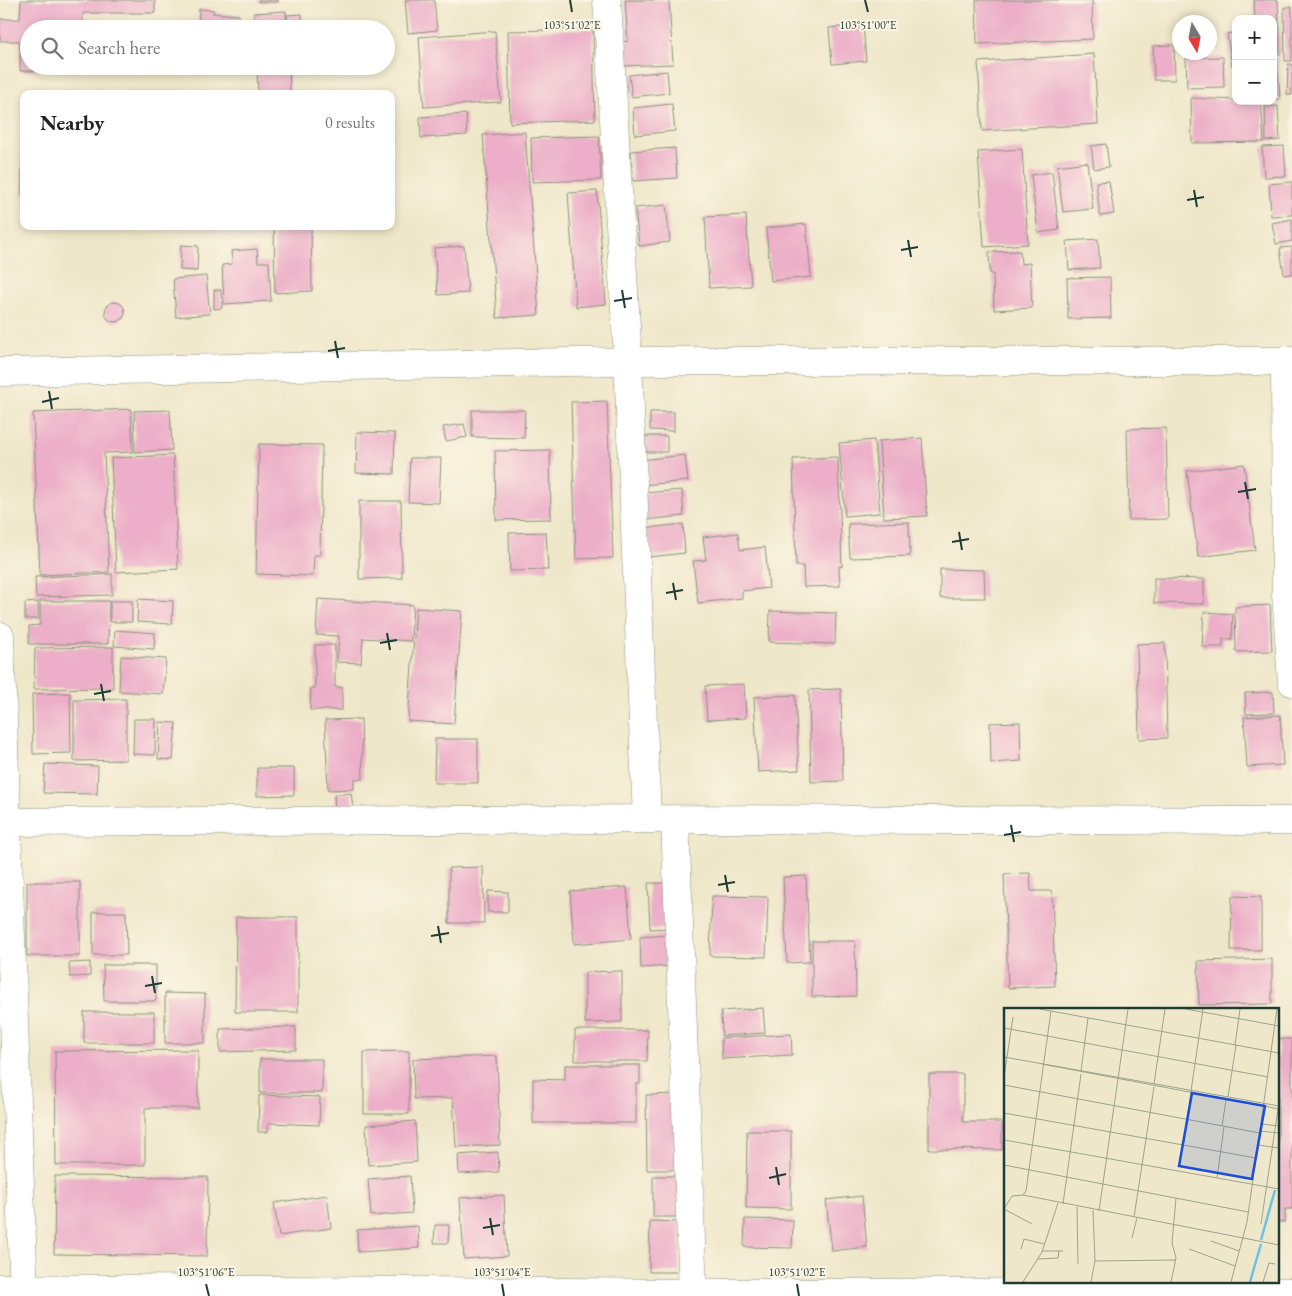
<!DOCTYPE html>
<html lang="en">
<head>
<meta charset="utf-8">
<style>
  body { margin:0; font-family:"EB Garamond",serif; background:#f2f2f2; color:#222 }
  .controls { position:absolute; right:15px; top:15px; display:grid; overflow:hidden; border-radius:10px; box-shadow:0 2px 8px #0003 }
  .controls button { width:45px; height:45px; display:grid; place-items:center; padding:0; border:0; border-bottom:1px solid #e0e0e0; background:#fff; color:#222; font:25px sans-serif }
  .compass { position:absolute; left:1172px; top:15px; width:45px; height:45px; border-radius:50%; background:#fff; box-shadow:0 2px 8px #0003; rotate:170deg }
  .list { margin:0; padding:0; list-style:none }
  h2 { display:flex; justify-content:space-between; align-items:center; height:65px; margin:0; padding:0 20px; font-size:21px }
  h2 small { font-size:16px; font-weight:400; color:#767676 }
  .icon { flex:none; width:28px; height:28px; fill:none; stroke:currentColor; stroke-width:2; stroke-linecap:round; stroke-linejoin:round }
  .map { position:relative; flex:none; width:1292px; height:1296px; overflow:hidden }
  .search { position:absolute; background:#fff; box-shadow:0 2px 8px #0003; left:20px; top:20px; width:375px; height:55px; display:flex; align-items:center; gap:12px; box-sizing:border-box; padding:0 18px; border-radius:28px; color:#767676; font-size:19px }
  .panel { position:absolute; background:#fff; box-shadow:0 2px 8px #0003; left:20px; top:90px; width:375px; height:140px; border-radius:10px }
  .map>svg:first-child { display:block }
  .building { fill:#ecaec8 }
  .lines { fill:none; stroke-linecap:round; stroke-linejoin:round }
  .minor-casing { stroke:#87927e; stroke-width:29 }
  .minor { stroke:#fff; stroke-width:28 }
  .ticks { fill:none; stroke:#1f3d34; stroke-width:2 }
  .inset-river { fill:none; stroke:#69c2e7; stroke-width:2.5 }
  .inset-road { fill:none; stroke:#9ca38d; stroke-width:1 }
  .view { fill:#1d4ed8; fill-opacity:0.15; stroke:#1d4ed8; stroke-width:2.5 }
  .inset-edge { fill:none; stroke:#1f3d34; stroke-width:2.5 }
  .ticks-label { font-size:12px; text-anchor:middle; fill:#1f3d34; stroke:#fcf5e5; stroke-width:4; stroke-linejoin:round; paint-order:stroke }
</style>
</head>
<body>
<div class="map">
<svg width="1292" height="1296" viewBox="0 0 1292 1296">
  <rect width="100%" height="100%" fill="#fcf5e5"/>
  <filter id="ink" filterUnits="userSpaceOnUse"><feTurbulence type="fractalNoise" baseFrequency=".02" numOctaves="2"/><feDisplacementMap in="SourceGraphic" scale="10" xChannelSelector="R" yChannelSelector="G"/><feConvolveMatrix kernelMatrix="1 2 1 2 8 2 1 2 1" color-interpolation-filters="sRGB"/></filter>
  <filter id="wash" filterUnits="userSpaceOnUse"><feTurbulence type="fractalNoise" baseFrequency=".0096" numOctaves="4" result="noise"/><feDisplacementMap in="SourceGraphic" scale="20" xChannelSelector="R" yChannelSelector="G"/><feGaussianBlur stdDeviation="1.12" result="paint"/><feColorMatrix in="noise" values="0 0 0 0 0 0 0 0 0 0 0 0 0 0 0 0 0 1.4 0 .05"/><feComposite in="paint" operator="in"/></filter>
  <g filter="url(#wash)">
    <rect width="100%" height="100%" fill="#efe7c9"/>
    <g id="blocks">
      <path class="building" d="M 21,0 L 155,0 L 155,13 L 83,13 L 83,29 L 29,29 L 29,66 L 82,66 L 82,71 L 20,71 L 20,41 L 0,41 L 0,19 L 20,19 Z
        M 258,0 L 278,0 L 278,2 L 258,2 Z
        M 405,0 L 434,0 L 437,30 L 408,33 Z
        M 625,0 L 669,0 L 673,64 L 623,66 L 622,42 L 628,41 Z
        M 976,0 L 1092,0 L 1093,39 L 977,44 Z
        M 1254,0 L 1278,0 L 1280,54 L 1273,54 L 1273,19 L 1255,19 Z
        M 1284,7 L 1292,7 L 1292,61 L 1285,61 Z
        M 199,9 L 214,10 L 213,13 L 239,15 L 238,29 L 198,29 Z
        M 286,11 L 287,29 L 255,29 L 254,13 Z
        M 302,14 L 303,29 L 288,29 L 287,15 Z
        M 863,25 L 866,61 L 832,64 L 829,28 Z
        M 593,29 L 595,120 L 510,123 L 508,31 Z
        M 495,31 L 501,102 L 424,107 L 419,37 Z
        M 1236,32 L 1236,65 L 1232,66 L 1227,34 Z
        M 1174,45 L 1175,80 L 1154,80 L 1153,46 Z
        M 1094,54 L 1098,124 L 982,131 L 978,62 Z
        M 1223,57 L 1224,87 L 1187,88 L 1186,58 Z
        M 1273,58 L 1277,58 L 1280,99 L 1273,100 Z
        M 1288,64 L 1292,64 L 1292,95 L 1287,95 Z
        M 257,66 L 289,66 L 290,93 L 258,94 Z
        M 667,71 L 669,93 L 632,97 L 629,75 Z
        M 1191,98 L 1261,101 L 1264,142 L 1192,143 Z
        M 672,104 L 675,131 L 635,135 L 633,108 Z
        M 1278,106 L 1280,140 L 1266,141 L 1265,107 Z
        M 466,114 L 467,135 L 421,138 L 420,117 Z
        M 525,132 L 539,315 L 497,318 L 483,135 Z
        M 599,136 L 601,180 L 532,182 L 531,138 Z
        M 1106,144 L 1109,167 L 1094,169 L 1091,146 Z
        M 1284,146 L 1286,176 L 1264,177 L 1262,147 Z
        M 675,148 L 677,178 L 633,181 L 631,151 Z
        M 1022,149 L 1028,244 L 984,247 L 978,152 Z
        M 22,150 L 24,150 L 24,195 L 22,195 Z
        M 1087,162 L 1093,209 L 1063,212 L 1057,166 Z
        M 1052,172 L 1059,230 L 1038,233 L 1031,175 Z
        M 1109,181 L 1114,214 L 1100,216 L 1096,182 Z
        M 1292,182 L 1292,215 L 1271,216 L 1269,184 Z
        M 597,191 L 606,304 L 576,307 L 568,193 Z
        M 666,205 L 670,242 L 639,246 L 635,208 Z
        M 746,215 L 751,286 L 709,288 L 705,217 Z
        M 1292,219 L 1292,241 L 1276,244 L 1272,223 Z
        M 806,224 L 811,277 L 771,281 L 766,228 Z
        M 274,226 L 311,226 L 312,291 L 275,293 Z
        M 1098,239 L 1100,268 L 1069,270 L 1067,241 Z
        M 181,245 L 198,246 L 197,271 L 180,270 Z
        M 464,246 L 468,293 L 438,295 L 434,248 Z
        M 1292,247 L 1292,274 L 1284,275 L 1280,248 Z
        M 257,249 L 258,262 L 269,262 L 271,301 L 224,304 L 222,265 L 232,264 L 231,251 Z
        M 1020,251 L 1021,264 L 1030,263 L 1032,308 L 994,310 L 993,274 L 990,274 L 989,252 Z
        M 206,276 L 210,314 L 176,317 L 173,279 Z
        M 1110,277 L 1111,318 L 1068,319 L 1067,278 Z
        M 214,290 L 221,290 L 222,308 L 214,309 Z
        M105 312a10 10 0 1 1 20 0a10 10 0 1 1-20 0Z
        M 607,401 L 613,558 L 576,559 L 571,402 Z
        M 131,409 L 133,452 L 104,453 L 109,572 L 40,575 L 33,413 Z
        M 170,410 L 172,450 L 135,452 L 134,411 Z
        M 472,410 L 525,410 L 524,438 L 472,437 Z
        M 650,412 L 674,412 L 674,431 L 650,430 Z
        M 464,424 L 467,437 L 446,441 L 443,427 Z
        M 1166,428 L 1168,519 L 1129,520 L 1127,429 Z
        M 357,432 L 395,433 L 394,474 L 356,473 Z
        M 645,436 L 667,436 L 667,452 L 646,452 Z
        M 922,438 L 927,516 L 884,518 L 879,441 Z
        M 874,440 L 880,513 L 845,516 L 839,443 Z
        M 259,444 L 322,445 L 320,555 L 314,555 L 313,576 L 256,574 Z
        M 550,450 L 551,519 L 496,520 L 495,451 Z
        M 173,455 L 178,569 L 116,572 L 111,458 Z
        M 685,455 L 688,481 L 643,485 L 640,460 Z
        M 838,457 L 842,567 L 839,566 L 840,586 L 804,587 L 803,566 L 796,566 L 793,459 Z
        M 410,458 L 441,458 L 439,503 L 408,502 Z
        M 1244,464 L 1255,550 L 1198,557 L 1187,471 Z
        M 682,490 L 684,516 L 645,520 L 642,493 Z
        M 359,501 L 401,501 L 402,578 L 359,579 Z
        M 909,522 L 910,556 L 850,558 L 848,524 Z
        M 683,524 L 685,553 L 649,557 L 647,528 Z
        M 546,532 L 548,570 L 510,571 L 509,533 Z
        M 738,533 L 740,550 L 765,547 L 769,588 L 742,591 L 742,598 L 698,603 L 693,561 L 706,560 L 703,537 Z
        M 940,569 L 984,570 L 985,598 L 940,598 Z
        M 112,574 L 112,595 L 36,597 L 35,577 Z
        M 1154,578 L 1204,579 L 1204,604 L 1154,603 Z
        M 138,599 L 173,601 L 172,624 L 137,622 Z
        M 318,599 L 413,605 L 411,641 L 363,638 L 361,663 L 337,662 L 339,636 L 316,635 Z
        M 40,601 L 109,601 L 108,644 L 29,644 L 29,626 L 40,625 Z
        M 110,601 L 132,601 L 132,622 L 110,622 Z
        M 38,602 L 38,619 L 25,619 L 25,603 Z
        M 1270,605 L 1272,651 L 1236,652 L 1235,607 Z
        M 416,608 L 462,611 L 454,724 L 408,721 Z
        M 770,611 L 836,613 L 835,644 L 769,642 Z
        M 1204,612 L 1233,614 L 1232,639 L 1223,639 L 1223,647 L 1202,647 Z
        M 115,630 L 155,633 L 154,649 L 114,646 Z
        M 1165,643 L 1167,738 L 1139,739 L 1137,644 Z
        M 315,645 L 335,645 L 335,687 L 342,687 L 342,710 L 310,710 L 311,688 L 315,688 Z
        M 113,647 L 113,688 L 34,689 L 35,648 Z
        M 121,656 L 166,659 L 163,694 L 119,691 Z
        M 744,684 L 746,718 L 707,720 L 705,686 Z
        M 841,689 L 843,781 L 811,782 L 809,690 Z
        M 1273,692 L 1274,713 L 1246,714 L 1245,693 Z
        M 70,693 L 71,753 L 33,754 L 32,694 Z
        M 795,695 L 799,770 L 758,772 L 754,697 Z
        M 126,699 L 126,760 L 74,761 L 74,700 Z
        M 1280,715 L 1283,765 L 1247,767 L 1244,717 Z
        M 134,719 L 156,719 L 155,755 L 133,754 Z
        M 361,719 L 363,779 L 354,779 L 354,789 L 328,790 L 325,720 Z
        M 160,722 L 176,723 L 173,760 L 158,759 Z
        M 1020,722 L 1021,761 L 991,763 L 990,723 Z
        M 435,739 L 478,739 L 478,783 L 434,783 Z
        M 45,764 L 98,766 L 97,794 L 43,793 Z
        M 257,768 L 294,768 L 294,795 L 257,796 Z
        M 351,793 L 353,807 L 335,809 L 334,795 Z
        M 483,867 L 484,923 L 449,923 L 449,868 Z
        M 1030,873 L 1031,891 L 1052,891 L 1055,986 L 1008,988 L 1004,874 Z
        M 806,876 L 810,962 L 787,963 L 783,877 Z
        M 27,882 L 80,882 L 80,956 L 27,956 Z
        M 648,883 L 672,883 L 674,928 L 650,929 Z
        M 627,887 L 631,939 L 574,944 L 570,891 Z
        M 488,891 L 508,892 L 508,912 L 488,912 Z
        M 712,896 L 768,897 L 766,957 L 710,956 Z
        M 1232,896 L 1261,897 L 1261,950 L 1231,950 Z
        M 93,912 L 126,912 L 127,955 L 93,955 Z
        M 236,917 L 298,917 L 298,1012 L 235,1012 Z
        M 671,935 L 672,966 L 641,968 L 640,937 Z
        M 812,941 L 855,941 L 856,996 L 812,997 Z
        M 1272,959 L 1272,1004 L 1199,1005 L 1198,961 Z
        M 90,962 L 90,976 L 70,977 L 69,963 Z
        M 103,965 L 156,965 L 156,1001 L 104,1001 Z
        M 622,971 L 622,1022 L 585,1023 L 585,972 Z
        M 165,993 L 205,994 L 205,1043 L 165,1043 Z
        M 763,1008 L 765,1033 L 722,1036 L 721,1011 Z
        M 84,1012 L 154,1012 L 154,1043 L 84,1043 Z
        M 296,1027 L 296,1050 L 220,1052 L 220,1029 Z
        M 575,1030 L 648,1030 L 647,1061 L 575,1061 Z
        M 791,1034 L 792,1055 L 722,1059 L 721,1038 Z
        M 1278,1039 L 1292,1039 L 1292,1209 L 1285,1209 L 1285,1222 L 1278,1222 Z
        M 198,1050 L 198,1108 L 145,1108 L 145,1165 L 56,1165 L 55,1051 Z
        M 409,1051 L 409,1114 L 364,1114 L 364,1052 Z
        M 497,1056 L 500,1145 L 456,1147 L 453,1098 L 414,1099 L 413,1059 Z
        M 260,1059 L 322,1059 L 322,1093 L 260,1093 Z
        M 565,1065 L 640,1065 L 640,1084 L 636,1084 L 636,1123 L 533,1123 L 533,1079 L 565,1080 Z
        M 929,1074 L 963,1074 L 963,1122 L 1002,1122 L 1002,1150 L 929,1149 Z
        M 679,1094 L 679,1170 L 647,1170 L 646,1095 Z
        M 259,1095 L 320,1097 L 319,1125 L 268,1123 L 268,1132 L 258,1132 Z
        M 415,1121 L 417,1162 L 368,1165 L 366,1125 Z
        M 747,1131 L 791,1131 L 791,1209 L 746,1208 Z
        M 498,1152 L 499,1172 L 459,1174 L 458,1155 Z
        M 55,1176 L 208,1177 L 207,1256 L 54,1254 Z
        M 410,1176 L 412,1213 L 371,1216 L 368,1179 Z
        M 653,1176 L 680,1176 L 680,1217 L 653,1217 Z
        M 327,1195 L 331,1228 L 279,1236 L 274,1203 Z
        M 504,1195 L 507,1256 L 464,1259 L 460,1198 Z
        M 862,1196 L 867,1247 L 832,1251 L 826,1200 Z
        M 745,1219 L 793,1220 L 792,1248 L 744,1247 Z
        M 650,1221 L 680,1222 L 679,1272 L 649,1272 Z
        M 435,1225 L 449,1225 L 448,1243 L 434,1243 Z
        M 418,1226 L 419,1248 L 358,1252 L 357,1230 Z"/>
    </g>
  </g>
  <g filter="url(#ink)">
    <use href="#blocks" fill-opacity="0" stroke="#87927e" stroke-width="1"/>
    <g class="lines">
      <g class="minor-casing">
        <path id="minor" d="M 607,0 L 628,361 L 647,819
          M 1285,360 L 1286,594 L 1292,682
          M 0,372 L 628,361 L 1292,361
          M 0,636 L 24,1296
          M 675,819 L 693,1293
          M 6,822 L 675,819 L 1292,821
          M 0,1288 L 693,1293 L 1292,1292"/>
      </g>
      <use href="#minor" class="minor"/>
    </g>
  </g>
  <path class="ticks" d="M 570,0 L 572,12M 865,0 L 868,12M 1194,190 L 1197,207M 1187,200 L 1204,197M 908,240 L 911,257M 901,250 L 918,247M 622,290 L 625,308M 614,301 L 632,298M 335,341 L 338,358M 328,351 L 345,348M 49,391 L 52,409M 42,402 L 59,398M 1245,482 L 1248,499M 1238,492 L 1256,489M 959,532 L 962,550M 952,542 L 969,539M 673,583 L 676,600M 666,593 L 683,590M 387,633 L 390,650M 380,643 L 397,640M 101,684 L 104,701M 94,694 L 111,691M 1011,825 L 1014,842M 1004,835 L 1021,832M 725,875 L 728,892M 718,885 L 735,882M 438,926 L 441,943M 431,936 L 449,933M 152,976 L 155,993M 145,986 L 162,983M 776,1167 L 779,1185M 769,1178 L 786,1174M 490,1218 L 493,1235M 483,1228 L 500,1225M 206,1284 L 209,1296M 502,1284 L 504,1296M 797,1284 L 799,1296"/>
  <g transform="translate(1004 1008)">
    <rect width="275" height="275" fill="#efe7c9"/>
    <path class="inset-river" d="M 257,232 L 271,182M 246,274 L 257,236"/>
    <path class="inset-road" d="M 36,1 L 275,45M 182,1 L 275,18M 0,20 L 264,69M 231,37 L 236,1M 0,49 L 275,98M 38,56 L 275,101M 77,63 L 84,10M 0,69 L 9,9M 150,76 L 161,1M 0,77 L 256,125M 224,89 L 232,37M 0,105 L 252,150M 257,116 L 275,118M 218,118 L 222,92M 256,123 L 275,125M 0,132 L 275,181M 254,137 L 275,140M 179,138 L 199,1M 0,157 L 244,204M 213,170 L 220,119M 19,187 L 275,237M 59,196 L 77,66M 73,199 L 74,256M 0,201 L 8,188 L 19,187 L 22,183 L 47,3M 0,201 L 28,216M 95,203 L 124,1M 130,209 L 150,79M 257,216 L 274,101M 128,230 L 133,210M 207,233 L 235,243M 17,241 L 20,231 L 40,236M 185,241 L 231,258M 38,243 L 59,243M 34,251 L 54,250 L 55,243M 91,253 L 172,252M 19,274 L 38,244 L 54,195M 87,274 L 91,253 L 89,202M 167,274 L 172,250 L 168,235 L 172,190M 227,274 L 243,214 L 273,1M 259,274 L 265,255 L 271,256"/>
    <path class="view" d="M 188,85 L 261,98 L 248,171 L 175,158 Z"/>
    <rect width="275" height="275" class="inset-edge"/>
  </g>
  <g class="ticks-label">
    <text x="572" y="29">103°51'02"E</text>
    <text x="868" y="29">103°51'00"E</text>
    <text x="206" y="1276">103°51'06"E</text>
    <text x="502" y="1276">103°51'04"E</text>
    <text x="797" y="1276">103°51'02"E</text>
  </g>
</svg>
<div class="controls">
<button>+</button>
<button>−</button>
</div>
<svg class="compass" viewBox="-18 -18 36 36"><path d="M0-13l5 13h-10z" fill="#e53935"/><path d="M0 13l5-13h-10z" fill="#767676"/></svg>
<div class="search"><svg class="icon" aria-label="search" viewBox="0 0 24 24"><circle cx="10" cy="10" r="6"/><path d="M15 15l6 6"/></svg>Search here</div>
<section class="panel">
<h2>Nearby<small>0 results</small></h2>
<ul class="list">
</ul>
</section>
</div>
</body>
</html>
